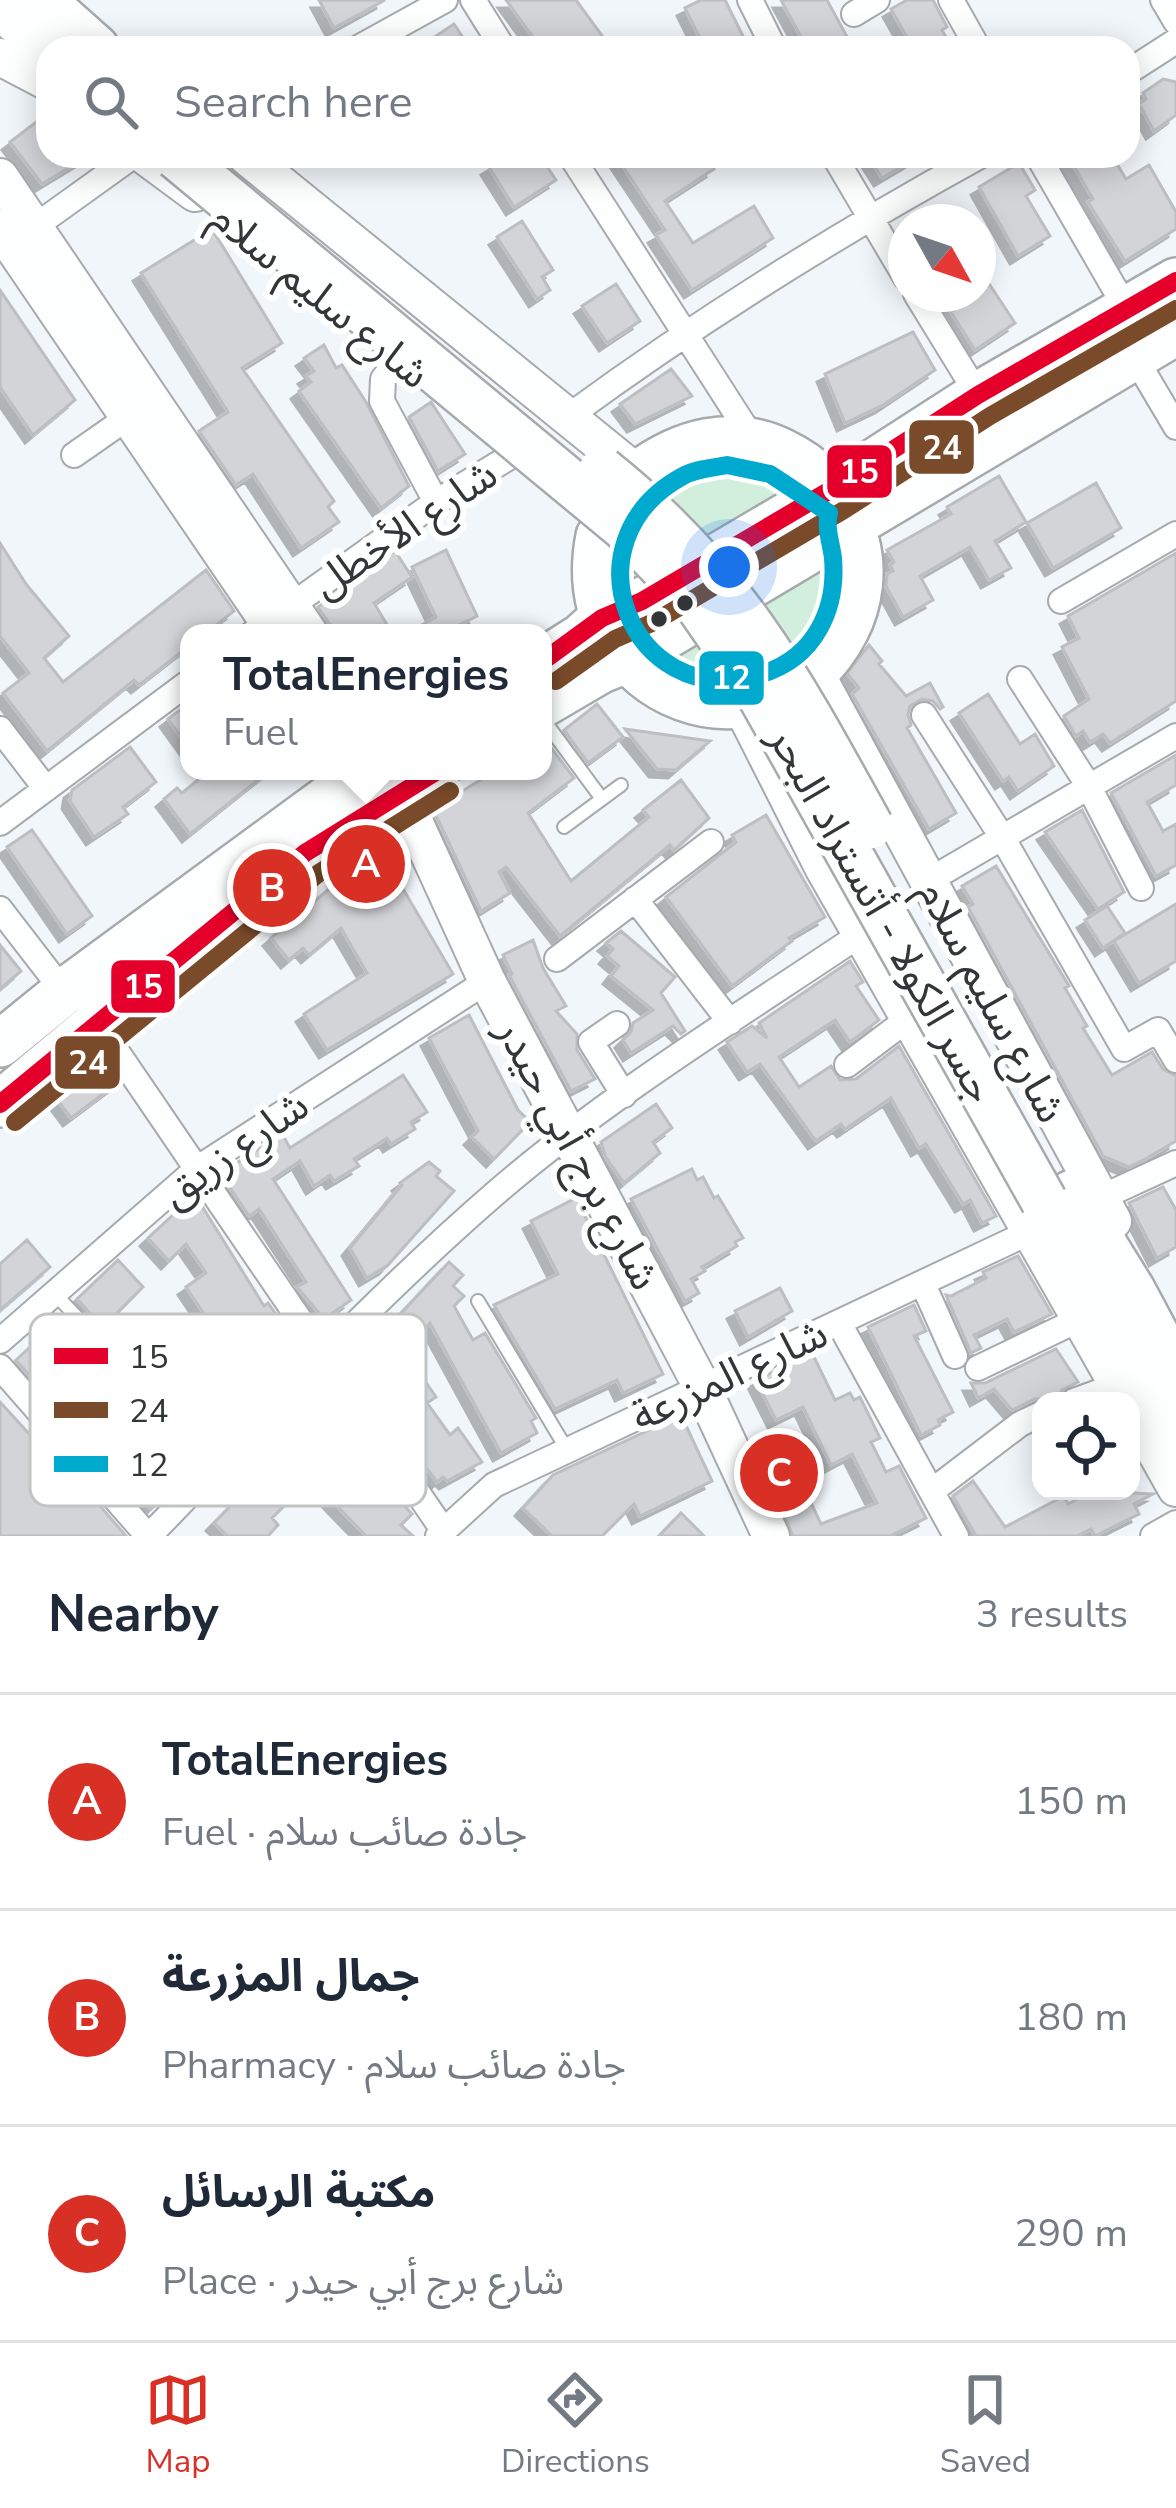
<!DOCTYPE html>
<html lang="en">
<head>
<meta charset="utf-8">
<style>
  body { margin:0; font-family:"Nunito Sans","Noto Sans Arabic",sans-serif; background:#f2f2f3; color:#1f2937 }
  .controls { position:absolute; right:36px; bottom:36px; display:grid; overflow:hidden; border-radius:24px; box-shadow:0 6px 30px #0003 }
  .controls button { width:108px; height:108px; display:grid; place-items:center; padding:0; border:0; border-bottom:3px solid #e0e1e3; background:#fff; color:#1f2937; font:60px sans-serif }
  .compass { position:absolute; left:888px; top:204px; width:108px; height:108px; border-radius:50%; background:#fff; box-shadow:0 6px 30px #0003; rotate:130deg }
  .you { position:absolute; left:729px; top:567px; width:42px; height:42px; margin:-30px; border:9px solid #fff; border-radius:50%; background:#1a73e8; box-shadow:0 0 0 18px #1a73e833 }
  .badge { display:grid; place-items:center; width:78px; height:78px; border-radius:50%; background:#d93025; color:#fff; font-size:39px; font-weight:700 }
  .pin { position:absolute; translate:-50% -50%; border:6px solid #fff; box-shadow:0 3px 12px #0006 }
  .popup { position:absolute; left:180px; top:624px; width:372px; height:156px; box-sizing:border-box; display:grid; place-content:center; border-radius:24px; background:#fff; filter:drop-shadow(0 3px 9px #0005); font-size:39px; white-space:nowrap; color:#747a83 }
  .popup b { font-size:45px; color:#1f2937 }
  .popup::after { content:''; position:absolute; left:50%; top:100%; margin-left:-24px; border:24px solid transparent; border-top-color:#fff }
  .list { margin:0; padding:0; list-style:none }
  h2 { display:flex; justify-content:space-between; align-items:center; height:156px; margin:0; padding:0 48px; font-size:51px }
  h2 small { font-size:39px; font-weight:400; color:#747a83 }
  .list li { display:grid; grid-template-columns:78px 1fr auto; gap:36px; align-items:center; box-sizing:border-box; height:216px; padding:0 48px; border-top:3px solid #e0e1e3 }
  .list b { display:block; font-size:45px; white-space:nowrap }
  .list p { margin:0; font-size:39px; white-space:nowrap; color:#747a83 }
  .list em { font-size:39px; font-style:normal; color:#747a83 }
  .icon { flex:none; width:66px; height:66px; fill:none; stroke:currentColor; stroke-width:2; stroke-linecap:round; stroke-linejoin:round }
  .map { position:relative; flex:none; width:1176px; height:1536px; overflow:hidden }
  .search { position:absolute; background:#fff; box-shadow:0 6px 30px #0003; left:36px; right:36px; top:36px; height:132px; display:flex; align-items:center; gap:30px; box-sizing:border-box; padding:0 42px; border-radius:36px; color:#747a83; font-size:45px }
  .sheet { height:804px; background:#fff }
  nav { display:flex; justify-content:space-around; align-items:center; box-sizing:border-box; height:168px; border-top:3px solid #e0e1e3; background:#fff; font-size:33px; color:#747a83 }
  nav a { display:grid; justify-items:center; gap:6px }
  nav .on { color:#d93025 }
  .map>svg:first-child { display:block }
  .green { fill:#d2efde }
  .building { fill:#d3d4d7; stroke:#bdbec1; stroke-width:3; fill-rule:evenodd; filter:url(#shadow) }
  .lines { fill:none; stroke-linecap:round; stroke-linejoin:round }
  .lane-casing { stroke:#a7aaad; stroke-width:16 }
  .street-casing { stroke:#a7aaad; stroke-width:28 }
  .secondary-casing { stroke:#a7aaad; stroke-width:40 }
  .highway-casing { stroke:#a7aaad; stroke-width:50 }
  .lane { stroke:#fdfefe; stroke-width:12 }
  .street { stroke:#fdfefe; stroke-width:24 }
  .secondary { stroke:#fdfefe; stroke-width:36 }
  .highway { stroke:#fdfefe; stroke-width:45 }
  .highway-bridge-casing { stroke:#a7aaad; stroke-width:50; stroke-linecap:butt }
  .highway-bridge { stroke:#fdfefe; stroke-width:45 }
  .bus-1-casing { stroke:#fff; stroke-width:27 }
  .bus-2-casing { stroke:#fff; stroke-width:27 }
  .bus-3-casing { stroke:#fff; stroke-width:27 }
  .bus-1 { stroke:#e4002b; stroke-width:18 }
  .bus-2 { stroke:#7a4b2a; stroke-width:18 }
  .bus-3 { stroke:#00a9ce; stroke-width:18 }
  .bus-dot { fill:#323638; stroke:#fff; stroke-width:4.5 }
  .labels { text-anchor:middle; stroke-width:12; stroke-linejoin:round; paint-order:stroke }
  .street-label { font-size:42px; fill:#323638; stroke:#fff }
  .key { fill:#fff; stroke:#c2c3c3; stroke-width:3 }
  .key-label { font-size:33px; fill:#323638 }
  .line-badge { stroke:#fff; stroke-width:4.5 }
  .badge-label { font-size:33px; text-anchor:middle; font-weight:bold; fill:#fff }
</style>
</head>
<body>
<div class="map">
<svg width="1176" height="1536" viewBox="0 0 1176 1536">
  <defs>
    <filter id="shadow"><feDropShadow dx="-8" dy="8" stdDeviation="0" flood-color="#0004"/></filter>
  </defs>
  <rect width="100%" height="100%" fill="#f1f6fa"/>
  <path class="green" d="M 716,455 L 762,461 L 800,481 L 628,585 C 611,514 659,483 716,455 Z
    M 841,546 L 844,588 L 819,641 L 777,675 L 704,686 L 653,659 Z"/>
  <path class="building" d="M 319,0 L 385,0 L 334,28 Z
    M 506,0 L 576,0 L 611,48 L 541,48 Z
    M 701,0 L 725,0 L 749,48 L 705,48 L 685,8 Z
    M 781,0 L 827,0 L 853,48 L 807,48 Z
    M 907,0 L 933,0 L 947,27 L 942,30 L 952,48 L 913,48 L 891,9 Z
    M 454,24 L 470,48 L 418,48 Z
    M 1163,79 L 1176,82 L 1176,115 L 1154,131 L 1139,104 L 1146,99 L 1143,93 Z
    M 48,113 L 48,156 L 88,156 L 42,184 L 10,142 Z
    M 507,156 L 540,156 L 556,180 L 514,207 L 489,167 Z
    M 616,156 L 705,156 L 714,169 L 665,201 L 693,243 L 754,206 L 773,238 L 692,290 L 656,235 L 665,230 Z
    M 868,156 L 919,156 L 882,178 Z
    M 1068,156 L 1112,156 L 1126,179 L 1149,165 L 1176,212 L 1176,229 L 1125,261 L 1088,202 L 1093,199 Z
    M 1019,163 L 1035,190 L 1026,196 L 1050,236 L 1018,256 L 979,187 Z
    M 522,221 L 553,270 L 542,277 L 550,290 L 537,299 L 497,237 Z
    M 212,229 L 282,343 L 242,368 L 334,501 L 328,507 L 339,522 L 301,548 L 253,474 L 236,485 L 199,431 L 228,412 L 141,273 Z
    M 978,267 L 1015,323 L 975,350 L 951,312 L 955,309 L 946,294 L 978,294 Z
    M 616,284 L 640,321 L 607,343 L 582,306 Z
    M 0,290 L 75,400 L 33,435 L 0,387 Z
    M 913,332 L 935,370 L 883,405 L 845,423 L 825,374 Z
    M 324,345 L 336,368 L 342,365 L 366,402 L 409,486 L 381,508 L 299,391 L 311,382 L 306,376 L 314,371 L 304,358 Z
    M 671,369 L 692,396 L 635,424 L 620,404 Z
    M 431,402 L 465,454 L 438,471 L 409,417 Z
    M 999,476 L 1026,522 L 995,541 L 1011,568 L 989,580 L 970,547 L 920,576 L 933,600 L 903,617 L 886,586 L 887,574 L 893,571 L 890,565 L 894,562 L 887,550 L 951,514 L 947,507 Z
    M 1096,483 L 1121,528 L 1053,568 L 1027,523 Z
    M 0,543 L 26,584 L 69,636 L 44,658 L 63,682 L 206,570 L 234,611 L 206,633 L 189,633 L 189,646 L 139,685 L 134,680 L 47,751 L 3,693 L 29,673 L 0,636 Z
    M 446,550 L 477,616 L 442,633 L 407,633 L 436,617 L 412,567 Z
    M 395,551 L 412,577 L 374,603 L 392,633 L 336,633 L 318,607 Z
    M 1176,553 L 1176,701 L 1110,743 L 1103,734 L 1090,742 L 1083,731 L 1076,736 L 1064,716 L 1089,699 L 1062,647 L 1079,638 L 1068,616 Z
    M 869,645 L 882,661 L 879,664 L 906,696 L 930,683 L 943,707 L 940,709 L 933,701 L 922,699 L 910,706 L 908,715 L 911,725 L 907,728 L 956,813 L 929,829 L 852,694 L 859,688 L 847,673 Z
    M 988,694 L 1020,744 L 1035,734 L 1054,766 L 1018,791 L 1009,777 L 1003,781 L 959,713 Z
    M 189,703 L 189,748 L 168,719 Z
    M 597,704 L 623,737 L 588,763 L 564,730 Z
    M 625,729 L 710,741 L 676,770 L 657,769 Z
    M 546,741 L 574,778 L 528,813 L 571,881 L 649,817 L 643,810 L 681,780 L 709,818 L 674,850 L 670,845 L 560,936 L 506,867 L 499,872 L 510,893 L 481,911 L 433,809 L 495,771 L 543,771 Z
    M 130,747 L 156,782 L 123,807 L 128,814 L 94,837 L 70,801 L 72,790 Z
    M 1176,755 L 1176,785 L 1147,802 L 1163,831 L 1176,824 L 1176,865 L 1156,876 L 1111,793 Z
    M 209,771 L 269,771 L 190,834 L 164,799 L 177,788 L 182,793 Z
    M 1082,810 L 1124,892 L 1098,909 L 1045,832 Z
    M 766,815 L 825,917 L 789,938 L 792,941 L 732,986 L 666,897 L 736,842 L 732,835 Z
    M 32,830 L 92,916 L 67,934 L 7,847 Z
    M 369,845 L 399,882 L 453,974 L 327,1050 L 304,1014 L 367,973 L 341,928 L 309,955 L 303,948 L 289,960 L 271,938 L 354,868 L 348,860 Z
    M 996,866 L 1069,986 L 1065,988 L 1087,1026 L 1083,1028 L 1112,1075 L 1152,1052 L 1163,1069 L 1176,1076 L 1176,1141 L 1147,1158 L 1129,1167 L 1103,1156 L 968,907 L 973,904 L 962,886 Z
    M 1176,904 L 1176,961 L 1139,983 L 1114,941 Z
    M 1107,906 L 1125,933 L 1103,948 L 1085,920 Z
    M 621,931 L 675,977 L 661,993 L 685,1031 L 681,1034 L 673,1026 L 631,1053 L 623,1040 L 631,1032 L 633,1023 L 653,1010 L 611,976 L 619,966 L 607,956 L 613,949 L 606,943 Z
    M 533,940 L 543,968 L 566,1006 L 556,1011 L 577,1034 L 577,1050 L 595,1079 L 571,1091 L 509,975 L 512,974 L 503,955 Z
    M 0,945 L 21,971 L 0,989 Z
    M 850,961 L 863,982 L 856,986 L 879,1020 L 850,1042 L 835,1020 L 779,1057 L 799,1087 L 831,1066 L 840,1080 L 856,1079 L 899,1046 L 996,1216 L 982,1223 L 970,1200 L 963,1204 L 926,1144 L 919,1148 L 891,1098 L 845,1129 L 841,1124 L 816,1141 L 760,1064 L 747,1072 L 727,1042 L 752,1026 L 767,1038 L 759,1023 Z
    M 469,1015 L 518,1110 L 530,1122 L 494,1159 L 472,1137 L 478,1131 L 429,1038 Z
    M 100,1065 L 115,1085 L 71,1118 L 56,1098 Z
    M 403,1075 L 427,1112 L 411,1122 L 415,1129 L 391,1144 L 387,1138 L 354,1159 L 359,1166 L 334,1181 L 330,1175 L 314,1186 L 300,1161 L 273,1179 L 351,1300 L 324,1319 L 297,1287 L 306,1282 L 259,1209 L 249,1216 L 227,1183 L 232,1166 L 282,1134 L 290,1148 Z
    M 656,1104 L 672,1128 L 653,1142 L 660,1153 L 624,1183 L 606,1158 L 601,1142 Z
    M 429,1162 L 440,1171 L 436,1176 L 454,1191 L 387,1266 L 367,1278 L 350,1248 L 402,1185 L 400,1183 Z
    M 692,1169 L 697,1180 L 703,1177 L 714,1198 L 718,1196 L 743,1238 L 735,1242 L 737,1246 L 702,1267 L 705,1271 L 691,1279 L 699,1293 L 685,1301 L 631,1199 Z
    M 1163,1187 L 1176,1210 L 1176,1247 L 1157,1258 L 1129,1203 Z
    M 576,1198 L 663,1374 L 623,1393 L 617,1380 L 555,1409 L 494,1305 L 558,1274 L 531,1221 Z
    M 187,1202 L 200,1203 L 264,1306 L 268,1303 L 276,1314 L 287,1332 L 282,1335 L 298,1358 L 151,1509 L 99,1454 L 126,1428 L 150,1453 L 186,1419 L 112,1337 L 141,1318 L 172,1351 L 212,1326 L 186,1287 L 206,1273 L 186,1244 L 169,1261 L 148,1238 ZM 209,1358 L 232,1394 L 212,1415 L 182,1384 Z
    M 27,1240 L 50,1267 L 0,1310 L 0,1264 Z
    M 1018,1256 L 1052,1314 L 1014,1332 L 1007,1319 L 974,1335 L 981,1348 L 971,1353 L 946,1295 L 951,1296 L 986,1278 L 983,1272 Z
    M 118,1260 L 143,1287 L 103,1327 L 77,1299 Z
    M 449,1262 L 463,1275 L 453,1286 L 464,1296 L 454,1306 L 473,1340 L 485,1333 L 536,1418 L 531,1421 L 537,1433 L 501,1453 L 430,1323 L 404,1350 L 436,1397 L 427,1403 L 450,1435 L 458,1428 L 482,1462 L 447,1481 L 443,1477 L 437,1482 L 369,1392 L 377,1387 L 362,1367 L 362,1355 Z
    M 780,1288 L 792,1311 L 748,1337 L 735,1311 Z
    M 914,1305 L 926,1331 L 914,1336 L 953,1412 L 938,1420 L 940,1425 L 921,1435 L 868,1327 Z
    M 56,1323 L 113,1385 L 72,1424 L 16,1360 Z
    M 1056,1349 L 1078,1382 L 1062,1390 L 1058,1397 L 1035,1399 L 1012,1410 L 994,1389 L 978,1398 L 971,1383 L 985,1383 Z
    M 812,1353 L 835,1400 L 850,1393 L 854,1400 L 860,1397 L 880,1438 L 871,1442 L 886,1472 L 899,1466 L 926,1518 L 890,1536 L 793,1536 L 764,1466 L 788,1454 L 821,1524 L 877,1503 L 852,1454 L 831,1465 L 803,1407 L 776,1420 L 756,1380 Z
    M 326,1394 L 359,1436 L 352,1442 L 374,1465 L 369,1469 L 412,1514 L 401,1525 L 413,1536 L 366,1536 L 311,1479 L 272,1518 L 278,1525 L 268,1536 L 228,1536 L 214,1523 L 244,1492 L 239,1486 Z
    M 0,1402 L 64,1472 L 68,1469 L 126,1536 L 0,1536 Z
    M 681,1415 L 712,1481 L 640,1516 L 634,1504 L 602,1536 L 552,1536 L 523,1508 L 553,1475 Z
    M 973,1481 L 1005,1527 L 1064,1496 L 1068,1504 L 1093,1491 L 1153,1494 L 1134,1504 L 1139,1514 L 1095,1536 L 1091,1529 L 1077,1536 L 976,1536 L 953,1496 Z
    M 681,1513 L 704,1536 L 659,1536 Z"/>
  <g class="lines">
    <g class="lane-casing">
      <path id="lane" d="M 543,719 L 602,799
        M 564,827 L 621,785
        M 55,1294 L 162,1407
        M 478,1301 L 566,1448"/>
    </g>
    <g class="street-casing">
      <path id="street" d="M 473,0 L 503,48
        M 750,0 L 774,48
        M 951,0 L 978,48
        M 1163,0 L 1176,22
        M 854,14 L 877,0
        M 358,48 L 445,0
        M 1128,72 L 1176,41
        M 571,156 L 754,441
        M 834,156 L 906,278
        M 1038,156 L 1127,310
        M 23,235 L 133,156
        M 916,294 L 978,395
        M 1134,356 L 1176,427
        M 400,358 L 383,379 L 382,401 L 436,502
        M 569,416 C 700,320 838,234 980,156
        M 74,455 L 127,418
        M 1061,601 L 1176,534
        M 253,633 L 436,502 L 516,453
        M 1020,679 L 1088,785 L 1141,888
        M 924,715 L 1002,837 L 1124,1049 L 1158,1030 L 1176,1060
        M 0,729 L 46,789
        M 0,823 L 189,682
        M 928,881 L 1176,736
        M 635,899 L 730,1022
        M 0,909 L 64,992
        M 557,959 L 711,842
        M 96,1021 L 443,1530
        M 617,1024 L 591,1042 L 624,1095
        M 847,1065 L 908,1019
        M 1100,1198 L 1176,1163
        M 923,1284 L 955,1356
        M 839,1323 L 956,1536
        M 0,1341 L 198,1168 L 487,981
        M 0,1367 L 148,1536
        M 978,1368 L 1080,1319
        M 1074,1401 L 1118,1385
        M 932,1491 L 1020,1424 L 1041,1414
        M 149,1536 C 263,1419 374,1298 498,1191 C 610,1095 739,1016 861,934
        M 438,1536 L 494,1485 L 1032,1231
        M 1153,1536 L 1176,1523"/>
    </g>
    <g class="secondary-casing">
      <path id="secondary" d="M 0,57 L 48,82
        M 145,156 L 195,193
        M 246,156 L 638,474
        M 0,177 L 309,633
        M 0,228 L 276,633
        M 815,672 L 1113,1221
        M 741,705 L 823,867 L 1127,1401
        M 391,771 L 487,981 L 702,1387 L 771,1536
        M 1131,1408 L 1176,1488"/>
    </g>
    <g class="highway-casing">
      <path id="highway" d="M 42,0 L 96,48
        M 0,6 L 49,48
        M 599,536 C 567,698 771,773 846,630 C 860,603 864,570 856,541 C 845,501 821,470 783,452 C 732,427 681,442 638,474
        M 543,661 L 581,637 L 602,618 L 642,601 L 832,489 L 978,395 L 1176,281
        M 543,704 L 601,670 L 626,660 L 1176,332
        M 0,1044 L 64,992 L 365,771
        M 0,1104 L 262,886 L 305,853 L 437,771
        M 1072,1193 L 1132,1290 L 1176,1372
        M 1044,1201 L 1176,1439"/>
    </g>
    <use href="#lane" class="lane"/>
    <use href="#street" class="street"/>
    <use href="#secondary" class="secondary"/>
    <use href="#highway" class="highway"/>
    <g class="highway-bridge-casing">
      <path id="highway-bridge" d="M 176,156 L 624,527 L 696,602 L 759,693 L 1044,1201
        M 602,470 C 735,576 790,681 870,826"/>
    </g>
    <use href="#highway-bridge" class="highway-bridge"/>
    <g class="bus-1-casing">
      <path id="bus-1" d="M 543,661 L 602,618 L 642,601 L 832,489 L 978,395 L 1176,281
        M 0,1104 L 305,853 L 437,771"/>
    </g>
    <g class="bus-2-casing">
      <path id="bus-2" d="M 556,681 L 615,639 L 654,622 L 844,510 L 990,416 L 1176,309
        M 15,1122 L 319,873 L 450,791"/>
    </g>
    <g class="bus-3-casing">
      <path id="bus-3" d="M 727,465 L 770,474 L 829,513 C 825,528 831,542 833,558 C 835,582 831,608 819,629 C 805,654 782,669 755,676 C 631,709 563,541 683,476 C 695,469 712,468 727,465 Z"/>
    </g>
    <use href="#bus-1" class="bus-1"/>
    <use href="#bus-2" class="bus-2"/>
    <use href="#bus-3" class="bus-3"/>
  </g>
  <g class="bus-dot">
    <circle cx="685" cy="603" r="10"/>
    <circle cx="659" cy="619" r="10"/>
  </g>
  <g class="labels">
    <g class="street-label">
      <text transform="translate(321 295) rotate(39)" y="15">شارع سليم سلام</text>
      <text transform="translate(404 528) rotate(-34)" y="15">شارع الأخطل</text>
      <text transform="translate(883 914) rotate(61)" y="15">جسر الكولا - أتستراد البحر</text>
      <text transform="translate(993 1001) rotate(62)" y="15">شارع سليم سلام</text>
      <text transform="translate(234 1148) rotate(-35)" y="15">شارع زريق</text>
      <text transform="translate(579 1154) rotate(62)" y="15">شارع برج أبي حيدر</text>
      <text transform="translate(729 1374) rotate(-25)" y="15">شارع المزرعة</text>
    </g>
  </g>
  <rect x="30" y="1314" width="396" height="192" rx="18" class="key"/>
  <rect x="54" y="1348" width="54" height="16" fill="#e4002b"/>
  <rect x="54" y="1402" width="54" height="16" fill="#7a4b2a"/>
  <rect x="54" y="1456" width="54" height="16" fill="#00a9ce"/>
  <g class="key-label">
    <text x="129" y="1368">15</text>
    <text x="129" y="1422">24</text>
    <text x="129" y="1476">12</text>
  </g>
  <g class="line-badge">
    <rect x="907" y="418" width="69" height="58" rx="12" fill="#7a4b2a"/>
    <rect x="825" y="443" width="69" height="57" rx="12" fill="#e4002b"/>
    <rect x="697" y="649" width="69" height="58" rx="12" fill="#00a9ce"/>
    <rect x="109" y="958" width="68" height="57" rx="12" fill="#e4002b"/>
    <rect x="53" y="1034" width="69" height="57" rx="12" fill="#7a4b2a"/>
  </g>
  <g class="badge-label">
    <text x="942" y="459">24</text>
    <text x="859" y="483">15</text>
    <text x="731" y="689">12</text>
    <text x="143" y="998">15</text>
    <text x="88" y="1074">24</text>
  </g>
</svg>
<div class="controls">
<button><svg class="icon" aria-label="locate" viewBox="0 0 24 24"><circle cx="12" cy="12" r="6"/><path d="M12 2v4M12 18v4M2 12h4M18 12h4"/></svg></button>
</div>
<svg class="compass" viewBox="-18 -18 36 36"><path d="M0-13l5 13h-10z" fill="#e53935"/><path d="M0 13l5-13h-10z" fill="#747a83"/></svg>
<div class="you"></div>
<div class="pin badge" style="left:366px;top:864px">A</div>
<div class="popup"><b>TotalEnergies</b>Fuel</div>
<div class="pin badge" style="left:272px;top:888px">B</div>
<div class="pin badge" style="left:779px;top:1473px">C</div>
<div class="search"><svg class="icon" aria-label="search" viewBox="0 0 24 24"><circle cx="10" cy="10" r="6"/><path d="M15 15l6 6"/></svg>Search here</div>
</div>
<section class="sheet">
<h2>Nearby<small>3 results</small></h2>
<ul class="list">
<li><span class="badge">A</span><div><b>TotalEnergies</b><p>Fuel · جادة صائب سلام</p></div><em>150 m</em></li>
<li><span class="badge">B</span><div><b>جمال المزرعة</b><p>Pharmacy · جادة صائب سلام</p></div><em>180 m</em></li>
<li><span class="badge">C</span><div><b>مكتبة الرسائل</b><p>Place · شارع برج أبي حيدر</p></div><em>290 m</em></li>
</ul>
</section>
<nav>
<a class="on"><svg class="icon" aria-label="map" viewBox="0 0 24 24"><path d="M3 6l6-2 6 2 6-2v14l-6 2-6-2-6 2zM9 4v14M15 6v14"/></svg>Map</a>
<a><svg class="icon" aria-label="directions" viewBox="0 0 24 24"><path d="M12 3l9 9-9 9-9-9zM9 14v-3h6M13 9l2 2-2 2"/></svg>Directions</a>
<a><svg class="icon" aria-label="saved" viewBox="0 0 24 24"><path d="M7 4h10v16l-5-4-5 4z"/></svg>Saved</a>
</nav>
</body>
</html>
